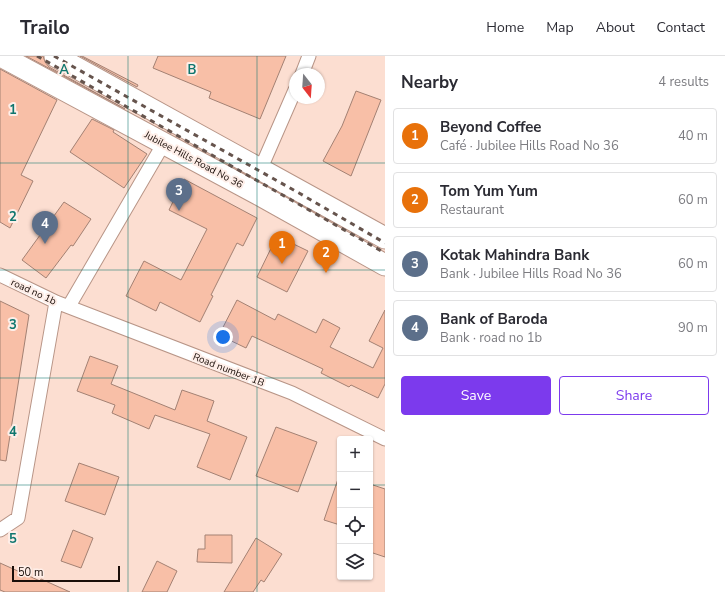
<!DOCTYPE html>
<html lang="en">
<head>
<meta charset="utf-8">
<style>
  body { margin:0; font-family:"Nunito Sans",sans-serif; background:#f2f2f3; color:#2b2b33 }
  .controls { position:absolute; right:12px; bottom:12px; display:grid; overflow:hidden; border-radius:4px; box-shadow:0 1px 3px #0004 }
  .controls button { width:36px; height:36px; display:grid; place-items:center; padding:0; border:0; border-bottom:1px solid #e1e1e2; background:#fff; color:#2b2b33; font:20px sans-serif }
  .compass { position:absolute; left:289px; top:12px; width:36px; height:36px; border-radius:50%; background:#fff; box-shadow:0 1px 3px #0004; rotate:163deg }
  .scale { position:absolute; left:12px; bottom:10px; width:108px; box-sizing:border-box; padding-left:4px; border:2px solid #1a0e09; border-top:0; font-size:11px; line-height:14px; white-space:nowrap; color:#1a0e09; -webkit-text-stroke:3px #feeee8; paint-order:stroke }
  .you { position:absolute; left:223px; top:281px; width:14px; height:14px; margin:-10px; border:3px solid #fff; border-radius:50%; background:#1a73e8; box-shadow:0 0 0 6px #1a73e833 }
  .badge { display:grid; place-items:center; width:26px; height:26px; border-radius:50%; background:#7c3aed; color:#fff; font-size:13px; font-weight:700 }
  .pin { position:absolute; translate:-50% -33px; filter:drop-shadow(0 1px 2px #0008) }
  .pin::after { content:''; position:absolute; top:21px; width:14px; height:12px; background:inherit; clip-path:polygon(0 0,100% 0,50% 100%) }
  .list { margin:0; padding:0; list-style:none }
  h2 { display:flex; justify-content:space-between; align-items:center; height:52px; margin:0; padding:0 16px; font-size:17px }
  h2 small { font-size:13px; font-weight:400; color:#7c7c81 }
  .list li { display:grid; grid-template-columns:26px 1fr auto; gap:12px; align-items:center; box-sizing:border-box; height:56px; margin:0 8px 8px; padding:0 8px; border:1px solid #e1e1e2; border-radius:4px }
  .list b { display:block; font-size:15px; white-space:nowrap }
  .list p { margin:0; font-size:13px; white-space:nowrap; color:#7c7c81 }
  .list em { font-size:13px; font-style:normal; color:#7c7c81 }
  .actions { display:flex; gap:8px; padding:12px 16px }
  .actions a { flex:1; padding:9px 0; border:1px solid #7c3aed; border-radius:4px; text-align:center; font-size:14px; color:#7c3aed }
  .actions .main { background:#7c3aed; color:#fff }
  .icon { flex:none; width:22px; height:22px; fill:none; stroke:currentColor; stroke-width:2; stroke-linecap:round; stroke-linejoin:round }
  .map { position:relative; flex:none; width:385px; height:536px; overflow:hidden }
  header { display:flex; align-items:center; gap:24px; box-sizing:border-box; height:56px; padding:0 20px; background:#fff; border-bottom:1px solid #e1e1e2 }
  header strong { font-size:19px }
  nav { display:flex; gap:22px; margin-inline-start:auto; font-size:14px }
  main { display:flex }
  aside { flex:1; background:#fff }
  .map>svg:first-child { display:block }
  .building { fill:#f8bfa7; stroke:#a38173 }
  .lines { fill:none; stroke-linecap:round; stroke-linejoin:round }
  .street-casing { stroke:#b89587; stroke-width:15 }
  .primary-casing { stroke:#b89587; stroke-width:23 }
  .street { stroke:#fff; stroke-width:13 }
  .primary { stroke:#fff; stroke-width:21 }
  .rail { stroke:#66544d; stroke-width:3; stroke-dasharray:5 5; stroke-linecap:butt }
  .grid { fill:none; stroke:#0f766e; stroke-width:1; stroke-opacity:0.55 }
  .labels { text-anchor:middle; stroke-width:4; stroke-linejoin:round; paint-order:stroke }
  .street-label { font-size:10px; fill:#1a0e09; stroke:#feeee8 }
  .grid-label { font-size:13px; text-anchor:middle; font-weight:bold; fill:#0f766e; stroke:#feeee8; stroke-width:4; stroke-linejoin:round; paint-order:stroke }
</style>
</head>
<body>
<header>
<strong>Trailo</strong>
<nav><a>Home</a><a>Map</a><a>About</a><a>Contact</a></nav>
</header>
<main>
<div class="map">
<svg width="385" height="536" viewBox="0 0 385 536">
  <rect width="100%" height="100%" fill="#fcded1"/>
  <path class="building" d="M 26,0 L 43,0 L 45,6 L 49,11 L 125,53 Z
    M 80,0 L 82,0 L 138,29 L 137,31 Z
    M 158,0 L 286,0 L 260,63 L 209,42 L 211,36 L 153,12 Z
    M 0,13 L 57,44 L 21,119 L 33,125 L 10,172 L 0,166 Z
    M 356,35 L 381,44 L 351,120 L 323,105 L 342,70 Z
    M 92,63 L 114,74 L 113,76 L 147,98 L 124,132 L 70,96 Z
    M 184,123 L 257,162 L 243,190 L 237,187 L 211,239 L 213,240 L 200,266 L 160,246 L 156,255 L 126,240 L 144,205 L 181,224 L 207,173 L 169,154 Z
    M 64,146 L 91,163 L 73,190 L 71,189 L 46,222 L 22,204 Z
    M 277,180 L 308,195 L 287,236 L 257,221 Z
    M 237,244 L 275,264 L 278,258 L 316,277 L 323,263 L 340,272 L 330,291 L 373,312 L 383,292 L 369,285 L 385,254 L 385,328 L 378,342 L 351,329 L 349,331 L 321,317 L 323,313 L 252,280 L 246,292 L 219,279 Z
    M 0,245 L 29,259 L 6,405 L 0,404 Z
    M 90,300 L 118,310 L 111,328 L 175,354 L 182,334 L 214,345 L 207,365 L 247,381 L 230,424 L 197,411 L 210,378 L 155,359 L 149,373 L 112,357 L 115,349 L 77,335 Z
    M 276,371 L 317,386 L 298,436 L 256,420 Z
    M 79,407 L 119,421 L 105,459 L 65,445 Z
    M 338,423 L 340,423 L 340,469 L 324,464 Z
    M 370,428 L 385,433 L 385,501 L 370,496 Z
    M 73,474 L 93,482 L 81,512 L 61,505 Z
    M 205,479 L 232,479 L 232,507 L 197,506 L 198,493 L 205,493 Z
    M 256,482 L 282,498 L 264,526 L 261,524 L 253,536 L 224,536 Z
    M 157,505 L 177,515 L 167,536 L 142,536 Z
    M 0,507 L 40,525 L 41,523 L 70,536 L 5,536 L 0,534 Z"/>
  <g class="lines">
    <g class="street-casing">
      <path id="street" d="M 302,18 L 309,0
        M 261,112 L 295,34
        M 0,219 L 56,246 L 292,337 L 385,383
        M 69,250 L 164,87
        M 0,474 L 18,462 L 56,246"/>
    </g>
    <g class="primary-casing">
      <path id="primary" d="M 1,0 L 258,138 L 385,209
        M 55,0 L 385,182"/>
    </g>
    <use href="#street" class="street"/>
    <use href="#primary" class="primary"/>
    <path class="rail" d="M 37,0 L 385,197
      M 54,0 L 299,137 L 385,187"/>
  </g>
  <path class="grid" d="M 128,0 L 128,536M 257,0 L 257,536M 0,107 L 385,107M 0,214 L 385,214M 0,322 L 385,322M 0,429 L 340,429M 370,429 L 385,429"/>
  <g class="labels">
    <g class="street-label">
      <text transform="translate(194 103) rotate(28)" y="4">Jubilee Hills Road No 36</text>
      <text transform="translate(34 235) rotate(25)" y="4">road no 1b</text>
      <text transform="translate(229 313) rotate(21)" y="4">Road number 1B</text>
    </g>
  </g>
  <g class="grid-label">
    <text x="64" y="18">A</text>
    <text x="192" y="18">B</text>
    <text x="13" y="58">1</text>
    <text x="13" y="165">2</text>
    <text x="13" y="273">3</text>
    <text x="13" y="380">4</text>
    <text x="13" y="487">5</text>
  </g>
</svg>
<div class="controls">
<button>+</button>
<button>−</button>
<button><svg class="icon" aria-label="locate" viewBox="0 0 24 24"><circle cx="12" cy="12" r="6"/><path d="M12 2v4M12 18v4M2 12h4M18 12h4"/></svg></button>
<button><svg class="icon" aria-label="layers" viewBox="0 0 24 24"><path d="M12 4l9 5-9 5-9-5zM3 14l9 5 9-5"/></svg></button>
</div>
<svg class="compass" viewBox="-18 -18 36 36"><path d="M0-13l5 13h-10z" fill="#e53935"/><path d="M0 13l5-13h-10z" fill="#7c7c81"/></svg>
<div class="scale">50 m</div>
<div class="you"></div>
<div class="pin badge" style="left:282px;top:208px;background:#e8710a">1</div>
<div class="pin badge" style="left:326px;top:217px;background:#e8710a">2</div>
<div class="pin badge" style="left:179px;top:155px;background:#5c6f8a">3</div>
<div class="pin badge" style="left:45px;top:188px;background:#5c6f8a">4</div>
</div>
<aside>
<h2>Nearby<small>4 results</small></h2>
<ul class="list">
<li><span class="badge" style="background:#e8710a">1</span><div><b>Beyond Coffee</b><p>Café · Jubilee Hills Road No 36</p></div><em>40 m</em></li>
<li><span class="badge" style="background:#e8710a">2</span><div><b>Tom Yum Yum</b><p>Restaurant</p></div><em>60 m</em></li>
<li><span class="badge" style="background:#5c6f8a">3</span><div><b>Kotak Mahindra Bank</b><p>Bank · Jubilee Hills Road No 36</p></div><em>60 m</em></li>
<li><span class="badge" style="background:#5c6f8a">4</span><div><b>Bank of Baroda</b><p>Bank · road no 1b</p></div><em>90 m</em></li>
</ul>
<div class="actions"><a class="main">Save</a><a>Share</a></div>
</aside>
</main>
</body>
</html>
